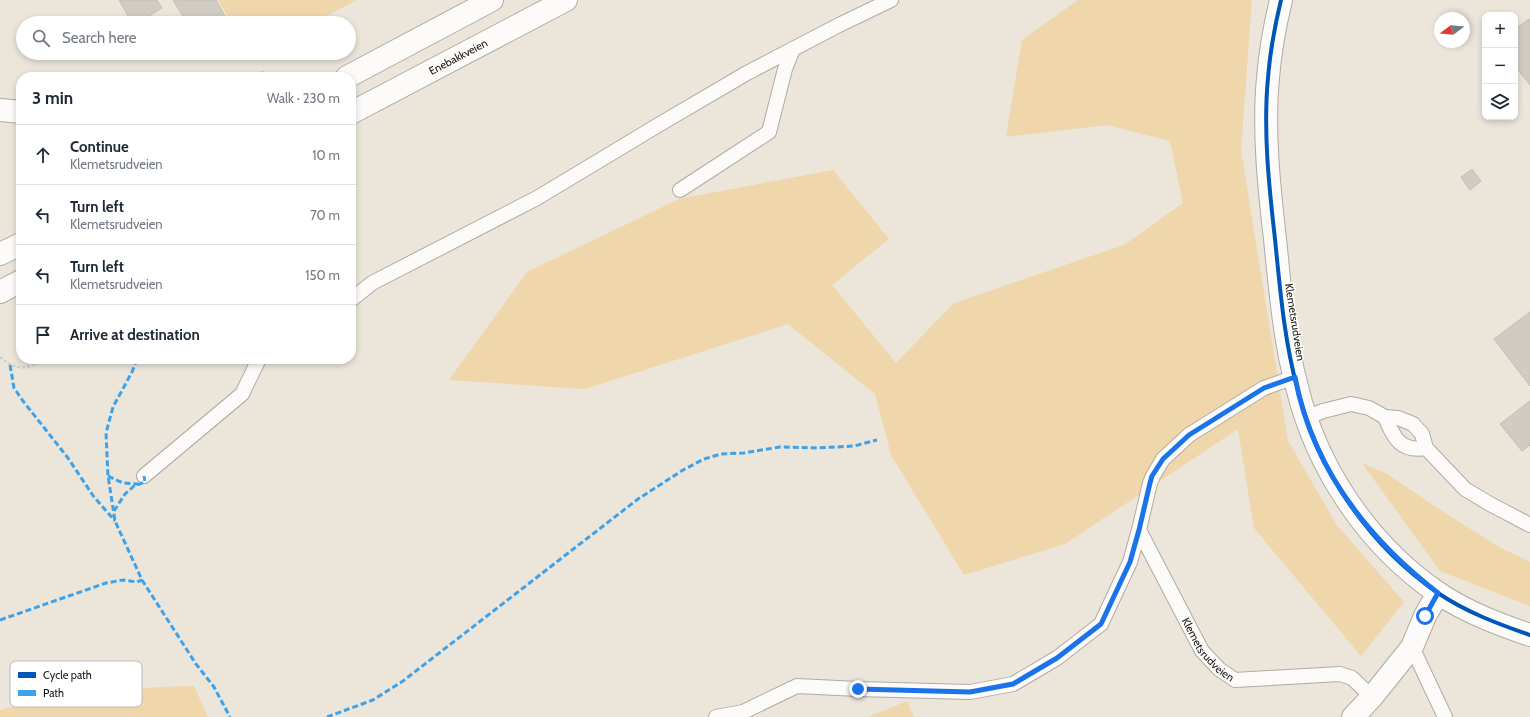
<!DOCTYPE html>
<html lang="en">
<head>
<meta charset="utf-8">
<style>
  body { margin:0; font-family:Cabin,sans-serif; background:#f6f6f7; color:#1f2937 }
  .controls { position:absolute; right:12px; top:12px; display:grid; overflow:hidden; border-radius:8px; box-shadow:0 2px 6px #0003 }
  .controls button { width:36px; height:36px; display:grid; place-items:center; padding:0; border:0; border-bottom:1px solid #e0e1e3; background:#fff; color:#1f2937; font:20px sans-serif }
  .compass { position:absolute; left:1434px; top:12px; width:36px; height:36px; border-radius:50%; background:#fff; box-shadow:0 2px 6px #0003; rotate:254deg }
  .stop { position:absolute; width:12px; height:12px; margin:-9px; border:3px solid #1a73e8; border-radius:50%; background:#fff }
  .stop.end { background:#1a73e8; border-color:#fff; box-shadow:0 1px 4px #0008 }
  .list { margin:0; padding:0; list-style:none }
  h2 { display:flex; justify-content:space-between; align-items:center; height:52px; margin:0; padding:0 16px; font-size:17px }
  h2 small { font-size:13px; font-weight:400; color:#747a83 }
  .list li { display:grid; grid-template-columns:26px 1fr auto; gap:12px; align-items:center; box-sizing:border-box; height:60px; padding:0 16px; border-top:1px solid #e0e1e3 }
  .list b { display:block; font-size:15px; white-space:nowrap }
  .list p { margin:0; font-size:13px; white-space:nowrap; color:#747a83 }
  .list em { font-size:13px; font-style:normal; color:#747a83 }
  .icon { flex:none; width:22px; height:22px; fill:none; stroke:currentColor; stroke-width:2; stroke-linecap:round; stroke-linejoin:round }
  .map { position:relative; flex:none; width:1530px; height:717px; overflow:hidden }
  .search { position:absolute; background:#fff; box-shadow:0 2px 6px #0003; left:16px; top:16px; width:340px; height:44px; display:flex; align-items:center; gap:10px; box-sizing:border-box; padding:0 14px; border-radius:22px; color:#747a83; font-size:15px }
  .panel { position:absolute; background:#fff; box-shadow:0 2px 6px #0003; left:16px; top:72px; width:340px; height:292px; border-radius:16px }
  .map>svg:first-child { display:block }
  .green { fill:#f0d6ab }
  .building { fill:#d1ccc3; stroke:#c3beb6 }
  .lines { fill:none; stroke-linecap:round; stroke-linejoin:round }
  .lane-casing { stroke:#b0aba3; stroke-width:16 }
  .street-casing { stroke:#b0aba3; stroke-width:24 }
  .secondary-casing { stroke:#b0aba3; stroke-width:24 }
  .highway-casing { stroke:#b0aba3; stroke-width:24 }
  .path { stroke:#cfcdcb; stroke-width:2.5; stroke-dasharray:3 2; stroke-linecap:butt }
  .lane { stroke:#fcfbf9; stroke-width:14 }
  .street { stroke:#fcfbf9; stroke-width:22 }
  .secondary { stroke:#fcfbf9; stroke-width:22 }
  .highway { stroke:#fcfbf9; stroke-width:22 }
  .quiet { stroke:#3da2ea; stroke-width:3; stroke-dasharray:6 3; stroke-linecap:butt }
  .cycleway-casing { stroke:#fff; stroke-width:6 }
  .cycleway { stroke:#0057b8; stroke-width:4 }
  .route { stroke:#1a73e8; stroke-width:5 }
  .labels { text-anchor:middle; stroke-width:3; stroke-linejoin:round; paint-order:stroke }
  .street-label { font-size:11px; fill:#1a160f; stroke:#fff }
  .key { fill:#fff; stroke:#bab9b7; stroke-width:1 }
  .key-label { font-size:11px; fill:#1a160f }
</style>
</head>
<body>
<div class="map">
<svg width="1530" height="717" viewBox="0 0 1530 717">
  <rect width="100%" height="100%" fill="#ebe5da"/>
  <path class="green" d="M 218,0 L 357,0 L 312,23 L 231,23 Z
    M 1078,0 L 1252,0 L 1241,150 L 1288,441 L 1336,524 L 1404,602 L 1361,656 L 1254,528 L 1238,429 L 1065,544 L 964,575 L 891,455 L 875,394 L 788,324 L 585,389 L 449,380 L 527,272 L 679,199 L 833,170 L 889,239 L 832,285 L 896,363 L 954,303 L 1124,245 L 1183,203 L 1170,141 L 1107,125 L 1006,137 L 1022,40 Z
    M 1362,463 L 1389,475 L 1431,504 L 1499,547 L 1530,562 L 1530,606 L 1440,571 Z
    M 194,686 L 208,717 L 0,717 L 0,710 L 62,695 L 160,687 Z
    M 907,701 L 914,717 L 868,717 Z"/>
  <path class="building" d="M 119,0 L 157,0 L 162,8 L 137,23 L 132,23 Z
    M 173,0 L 216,0 L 226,18 L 217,23 L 187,23 Z
    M 1529,19 L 1530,20 L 1530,85 L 1515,66 L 1515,29 Z
    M 1472,169 L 1481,181 L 1470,190 L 1461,177 Z
    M 1530,312 L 1530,386 L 1494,339 Z
    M 1530,401 L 1530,445 L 1522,451 L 1500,424 Z"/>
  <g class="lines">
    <g class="lane-casing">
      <g id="lane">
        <path d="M 680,190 L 769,132 L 785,69 L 793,49"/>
        <path d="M 351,300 L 372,283 L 537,198 L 660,124 L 747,73 L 839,25 L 891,0"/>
        <path d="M 1385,417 C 1394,438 1400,452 1426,448"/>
        <path d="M 1306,418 L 1323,411 L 1351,404 L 1369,408 L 1385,417 L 1398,418 L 1413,424 L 1422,434 L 1426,448 L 1465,489 L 1490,504 L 1530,525"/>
        <path d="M 144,476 L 242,394 L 259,359"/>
        <path id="s1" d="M 1139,530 L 1202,651 L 1219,669 L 1235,680 L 1340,674 L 1352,678 L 1372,697"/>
        <path d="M 1412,647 L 1445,717"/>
        <path d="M 716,717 L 743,712 L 797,686 L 858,689 L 970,692 L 1013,684 L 1057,658 L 1101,624 L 1130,562 L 1139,530 L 1150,483 L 1153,476 L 1163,459 L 1189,435 L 1264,388 L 1295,377"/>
      </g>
    </g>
    <g class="street-casing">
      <path id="street" d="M 0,110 L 21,112
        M 1353,717 L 1372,697 L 1412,647 L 1425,616 L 1438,593"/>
    </g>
    <g class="secondary-casing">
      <path id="secondary" d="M 1281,0 C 1275,25 1270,52 1268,78 C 1263,130 1269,187 1275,239 C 1280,288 1284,339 1297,387 C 1317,469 1368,545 1438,593 C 1466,612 1498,624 1530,635"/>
    </g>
    <g class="highway-casing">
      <g id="highway">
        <path d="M 347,77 L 492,0"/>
        <path id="s2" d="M 351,113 L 566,0"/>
        <path d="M 0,254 L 21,244"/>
        <path d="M 0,292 L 21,281"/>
      </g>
    </g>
    <path class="path" d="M 247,77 L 263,72 L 265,77
      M 0,357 C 18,372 26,369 46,359"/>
    <use href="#lane" class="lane"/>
    <use href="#street" class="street"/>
    <use href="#secondary" class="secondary"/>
    <use href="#highway" class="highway"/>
    <path class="quiet" d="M 137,359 L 132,372 L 113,407 L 106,433 L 108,476 L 115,521 L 142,580 L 196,664 L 214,687 L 230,717
      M 10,365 L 14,388 L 23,401 L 68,458 L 94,497 L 115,521
      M 108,476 L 123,483 L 138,484
      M 114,511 L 125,494 L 134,486 L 145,482 L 144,476
      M 0,620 L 106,583 L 123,580 L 137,582 L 142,580
      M 327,717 L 373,700 L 403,681 L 638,499 L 683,470 L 704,459 L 721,454 L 744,453 L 780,447 L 817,448 L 854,446 L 877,440"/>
    <g class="cycleway-casing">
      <path id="cycleway" d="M 1281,0 C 1275,25 1270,52 1268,78 C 1263,130 1269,187 1275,239 C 1280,288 1284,339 1297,387 C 1317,469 1368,545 1438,593 C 1466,612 1498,624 1530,635"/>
    </g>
    <use href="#cycleway" class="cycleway"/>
  </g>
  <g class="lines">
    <path class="route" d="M 858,689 L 970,692 L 1013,684 L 1057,658 L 1101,624 L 1130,562 L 1139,530 L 1150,483 L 1152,476 L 1163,459 L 1189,435 L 1264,388 L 1295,377 C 1312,467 1367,538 1438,593 L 1425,616"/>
  </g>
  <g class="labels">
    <g class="street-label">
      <text dy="4" stroke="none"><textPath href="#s2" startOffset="121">Enebakkveien</textPath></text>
      <text transform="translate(1295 322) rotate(81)" y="4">Klemetsrudveien</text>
      <text dy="4" stroke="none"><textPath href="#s1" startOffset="139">Klemetsrudveien</textPath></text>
    </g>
  </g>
  <rect x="10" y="661" width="132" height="46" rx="6" class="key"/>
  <rect x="18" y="672" width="18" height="6" fill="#0057b8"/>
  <rect x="18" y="690" width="18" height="6" fill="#3da2ea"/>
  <g class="key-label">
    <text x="43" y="679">Cycle path</text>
    <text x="43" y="697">Path</text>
  </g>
</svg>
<div class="controls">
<button>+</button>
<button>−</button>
<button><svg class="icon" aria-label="layers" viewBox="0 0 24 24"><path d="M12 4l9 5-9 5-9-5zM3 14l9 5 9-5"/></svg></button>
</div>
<svg class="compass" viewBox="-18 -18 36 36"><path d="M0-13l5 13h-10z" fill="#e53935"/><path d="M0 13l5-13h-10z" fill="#747a83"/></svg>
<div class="stop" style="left:1425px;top:616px"></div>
<div class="stop end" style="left:858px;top:689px"></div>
<div class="search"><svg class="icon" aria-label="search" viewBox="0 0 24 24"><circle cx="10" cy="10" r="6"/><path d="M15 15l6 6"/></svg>Search here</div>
<section class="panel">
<h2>3 min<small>Walk · 230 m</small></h2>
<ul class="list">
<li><svg class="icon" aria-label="ahead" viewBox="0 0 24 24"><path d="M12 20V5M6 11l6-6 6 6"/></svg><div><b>Continue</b><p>Klemetsrudveien</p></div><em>10 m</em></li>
<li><svg class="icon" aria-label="left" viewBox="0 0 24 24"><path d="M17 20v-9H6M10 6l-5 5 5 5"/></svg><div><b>Turn left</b><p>Klemetsrudveien</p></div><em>70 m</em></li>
<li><svg class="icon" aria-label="left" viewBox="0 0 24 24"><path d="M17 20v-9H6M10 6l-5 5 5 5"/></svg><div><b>Turn left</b><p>Klemetsrudveien</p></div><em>150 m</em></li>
<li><svg class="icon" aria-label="arrive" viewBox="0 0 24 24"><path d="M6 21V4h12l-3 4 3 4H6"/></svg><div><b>Arrive at destination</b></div></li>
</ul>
</section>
</div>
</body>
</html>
